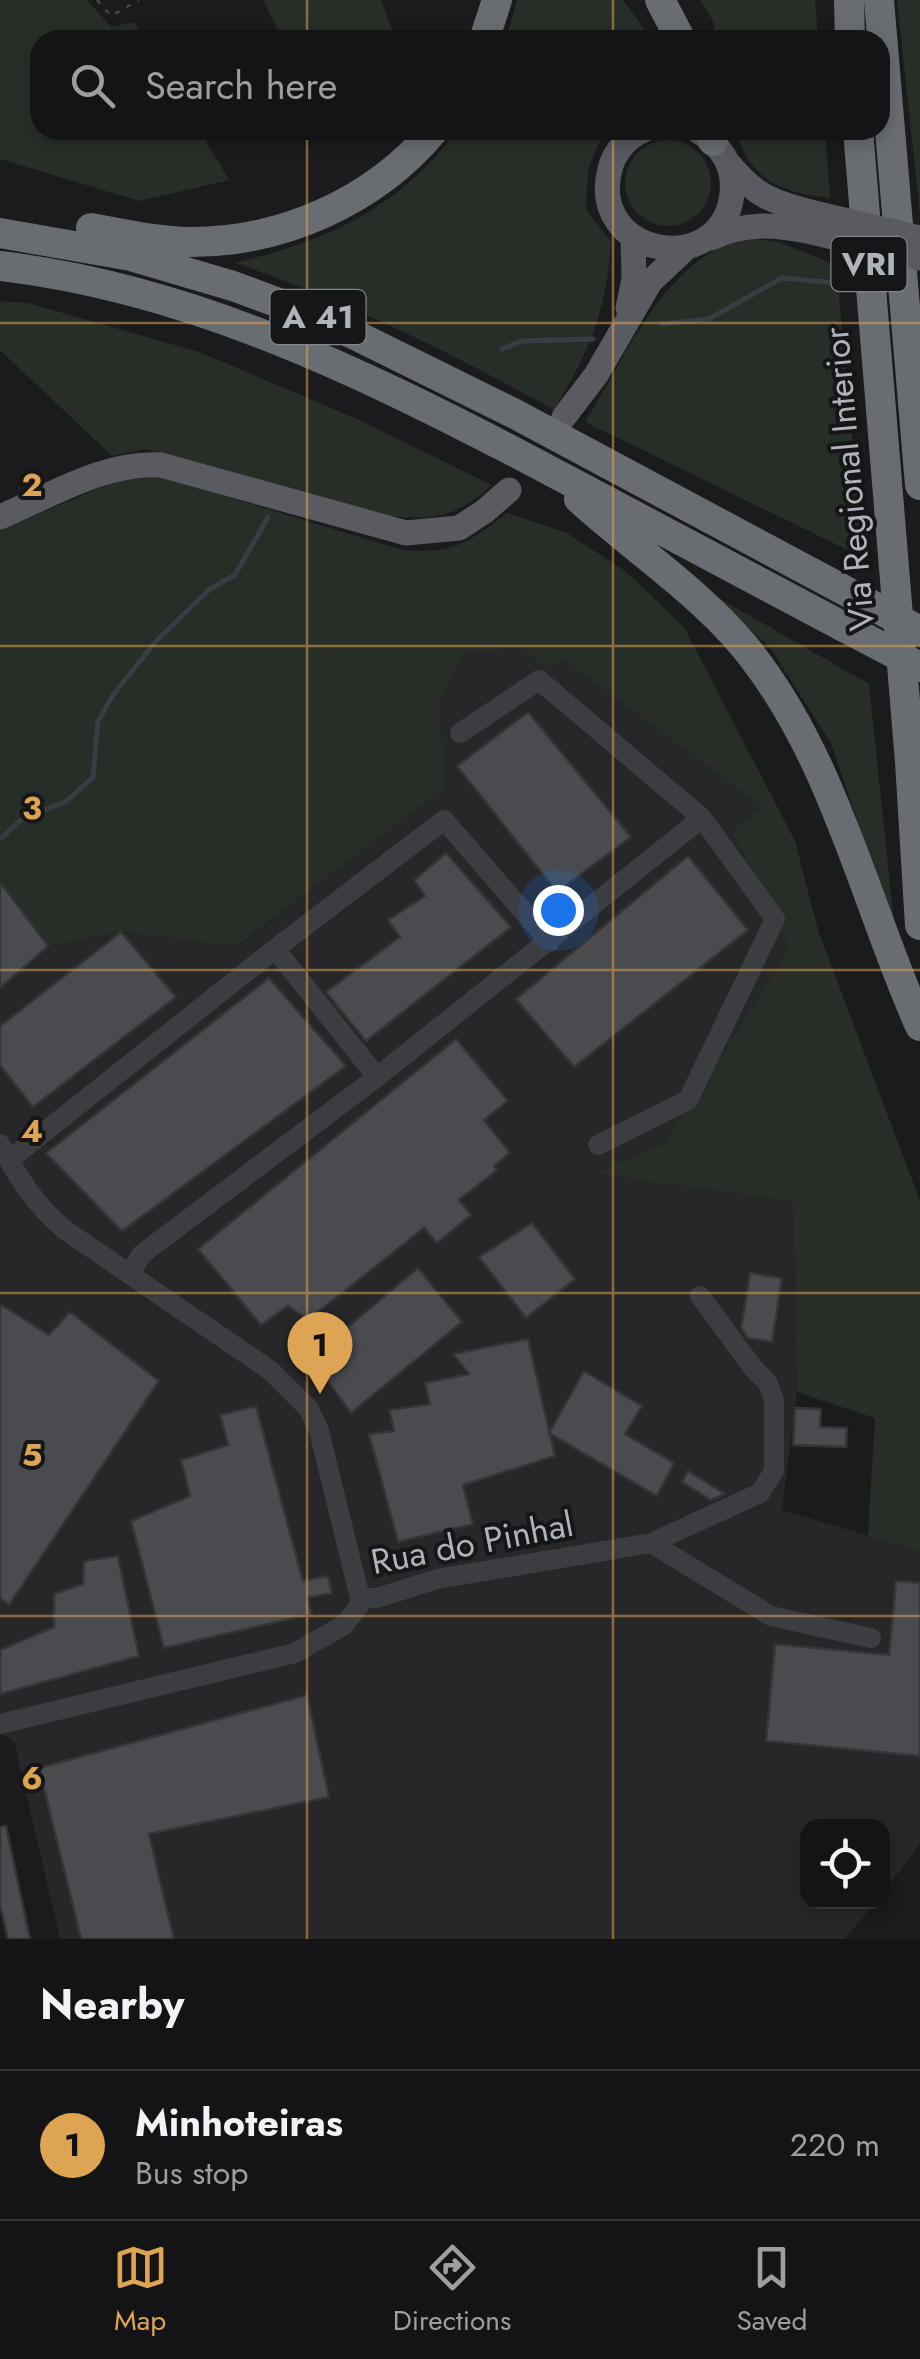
<!DOCTYPE html>
<html lang="en">
<head>
<meta charset="utf-8">
<style>
  body { margin:0; font-family:Jost,sans-serif; background:#1d1d1f; color:#f1f3f6 }
  .controls { position:absolute; right:30px; bottom:30px; display:grid; overflow:hidden; border-radius:20px; box-shadow:0 5px 15px #0003 }
  .controls button { width:90px; height:90px; display:grid; place-items:center; padding:0; border:0; border-bottom:2px solid #333335; background:#141416; color:#f1f3f6; font:50px sans-serif }
  .you { position:absolute; left:558px; top:910px; width:35px; height:35px; margin:-25px; border:8px solid #fff; border-radius:50%; background:#1a73e8; box-shadow:0 0 0 15px #1a73e833 }
  .badge { display:grid; place-items:center; width:65px; height:65px; border-radius:50%; background:#dca453; color:#111; font-size:32px; font-weight:700 }
  .pin { position:absolute; translate:-50% -82px; filter:drop-shadow(0 2px 5px #0008) }
  .pin::after { content:''; position:absolute; top:52px; width:35px; height:30px; background:inherit; clip-path:polygon(0 0,100% 0,50% 100%) }
  .list { margin:0; padding:0; list-style:none }
  h2 { display:flex; justify-content:space-between; align-items:center; height:130px; margin:0; padding:0 40px; font-size:42px }
  h2 small { font-size:32px; font-weight:400; color:#9d9ea1 }
  .list li { display:grid; grid-template-columns:65px 1fr auto; gap:30px; align-items:center; box-sizing:border-box; height:150px; padding:0 40px; border-top:2px solid #333335 }
  .list b { display:block; font-size:38px; white-space:nowrap }
  .list p { margin:0; font-size:32px; white-space:nowrap; color:#9d9ea1 }
  .list em { font-size:32px; font-style:normal; color:#9d9ea1 }
  .icon { flex:none; width:55px; height:55px; fill:none; stroke:currentColor; stroke-width:2; stroke-linecap:round; stroke-linejoin:round }
  .map { position:relative; flex:none; width:920px; height:1939px; overflow:hidden }
  .search { position:absolute; background:#141416; box-shadow:0 5px 15px #0003; left:30px; right:30px; top:30px; height:110px; display:flex; align-items:center; gap:25px; box-sizing:border-box; padding:0 35px; border-radius:30px; color:#9d9ea1; font-size:38px }
  .sheet { height:280px; background:#141416 }
  nav { display:flex; justify-content:space-around; align-items:center; box-sizing:border-box; height:140px; border-top:2px solid #333335; background:#141416; font-size:28px; color:#9d9ea1 }
  nav a { display:grid; justify-items:center; gap:5px }
  nav .on { color:#dca453 }
  .map>svg:first-child { display:block }
  .built { fill:#272729 }
  .green { fill:#272e28 }
  .lines { fill:none; stroke-linecap:round; stroke-linejoin:round }
  .stream { stroke:#363e44; stroke-width:5 }
  .building { fill:#4a4b4e; stroke:#353538; stroke-width:2.5 }
  .path { stroke:#424448; stroke-width:2.5; stroke-dasharray:5 8; stroke-linecap:butt }
  .minor { stroke:#3c3d41; stroke-width:20 }
  .major { stroke:#595b60; stroke-width:25 }
  .highway { stroke:#696c71; stroke-width:30 }
  .major-bridge { stroke:#595b60; stroke-width:25 }
  .highway-bridge { stroke:#696c71; stroke-width:30 }
  .grid { fill:none; stroke:#dca453; stroke-width:2.5; stroke-opacity:0.55 }
  .labels { text-anchor:middle; stroke-width:8; stroke-linejoin:round; paint-order:stroke }
  .shield { fill:#161618; stroke:#818489; stroke-width:2.5 }
  .shield-label { font-size:32px; font-weight:bold; fill:#afb3ba }
  .street-label { font-size:35px; fill:#afb3ba; stroke:#161618 }
  .grid-label { font-size:32px; text-anchor:middle; font-weight:bold; fill:#dca453; stroke:#161618; stroke-width:8; stroke-linejoin:round; paint-order:stroke }
</style>
</head>
<body>
<div class="map">
<svg width="920" height="1939" viewBox="0 0 920 1939">
  <rect width="100%" height="100%" fill="#1b1b1d"/>
  <path class="built" d="M 522,648 L 564,660 L 763,806 L 732,833 L 790,948 L 663,1145 L 595,1172 L 793,1201 L 797,1392 L 782,1510 L 920,1551 L 920,1844 L 883,1893 L 882,1826 L 808,1826 L 808,1902 L 876,1902 L 845,1939 L 60,1939 L 14,1741 L 0,1734 L 0,882 L 49,946 L 121,932 L 238,946 L 444,787 L 439,702 L 464,651 Z"/>
  <path class="green" d="M 0,0 L 87,0 L 111,27 L 134,22 L 145,40 L 40,40 L 40,130 L 199,130 L 229,180 L 139,201 L 0,159 Z
    M 263,0 L 381,0 L 396,40 L 283,40 Z
    M 517,0 L 623,0 L 652,40 L 506,40 Z
    M 700,0 L 815,0 L 818,40 L 718,40 L 712,19 Z
    M 897,0 L 920,0 L 920,214 Z
    M 457,130 L 605,130 L 588,169 L 586,209 L 611,242 C 606,314 590,349 554,410 C 450,352 347,301 235,263 C 328,240 399,209 457,130 Z
    M 735,130 L 825,130 L 830,198 C 781,192 751,182 735,130 Z
    M625 183a43 43 0 1 1 86 0a43 43 0 1 1-86 0Z
    M 753,239 L 778,242 L 836,265 L 864,558 L 585,422 C 621,365 655,283 715,250 C 726,244 741,242 753,239 Z
    M 0,301 L 28,303 L 199,352 L 355,418 L 492,485 C 454,518 437,520 388,516 L 145,449 L 112,456 L 0,350 Z
    M 160,476 L 402,550 C 454,554 466,544 507,513 L 567,533 L 628,573 L 685,629 L 795,841 L 818,930 L 920,1201 L 920,1551 L 868,1536 L 875,1418 L 797,1392 L 793,1201 L 593,1173 L 664,1144 L 790,948 L 732,833 L 762,806 L 564,660 L 545,667 L 522,648 L 464,652 L 439,702 L 445,787 L 237,946 L 121,932 L 48,946 L 0,882 L 0,530 L 123,478 Z
    M 717,597 L 869,684 L 895,932 L 831,743 L 769,646 L 715,600 Z"/>
  <g class="lines">
    <path class="stream" d="M 662,324 L 709,319 L 782,278 L 837,283
      M 502,349 L 522,341 L 593,339
      M 0,839 L 21,820 L 67,801 L 93,777 L 98,721 L 113,695 L 156,641 L 209,590 L 235,575 L 268,517"/>
  </g>
  <path class="building" d="M 528,712 L 631,837 L 557,892 L 457,766 Z
    M 446,853 L 511,927 L 366,1041 L 326,992 L 400,937 L 388,920 L 425,896 L 414,880 Z
    M 688,856 L 748,930 L 574,1067 L 516,999 Z
    M 0,882 L 48,946 L 0,988 Z
    M 121,932 L 176,997 L 33,1107 L 0,1065 L 0,1026 Z
    M 269,978 L 346,1066 L 122,1231 L 46,1153 Z
    M 456,1039 L 508,1101 L 484,1120 L 510,1153 L 494,1166 L 497,1170 L 459,1200 L 471,1215 L 437,1243 L 424,1228 L 308,1320 L 288,1306 L 261,1325 L 198,1249 Z
    M 532,1223 L 575,1279 L 526,1318 L 479,1257 Z
    M 418,1268 L 462,1322 L 351,1413 L 311,1358 Z
    M 750,1273 L 782,1278 L 772,1342 L 748,1338 L 741,1328 Z
    M 0,1304 L 49,1335 L 70,1312 L 159,1381 L 9,1605 L 0,1598 Z
    M 528,1339 L 555,1456 L 463,1485 L 473,1524 L 398,1542 L 369,1434 L 394,1431 L 389,1410 L 430,1404 L 425,1383 L 469,1374 L 453,1354 Z
    M 584,1371 L 642,1406 L 625,1434 L 674,1463 L 657,1496 L 549,1433 Z
    M 256,1406 L 303,1581 L 328,1576 L 332,1593 L 307,1598 L 312,1614 L 164,1648 L 131,1521 L 190,1496 L 181,1460 L 228,1445 L 220,1415 Z
    M 795,1408 L 821,1409 L 820,1427 L 847,1428 L 846,1447 L 793,1445 Z
    M 688,1471 L 725,1494 L 711,1500 L 682,1482 Z
    M 118,1556 L 139,1656 L 0,1694 L 0,1650 L 54,1627 L 54,1594 L 83,1584 L 84,1561 Z
    M 896,1581 L 920,1583 L 920,1756 L 766,1741 L 775,1644 L 889,1655 Z
    M 307,1695 L 329,1797 L 149,1834 L 174,1939 L 81,1939 L 39,1768 Z
    M 6,1826 L 30,1939 L 8,1939 L 0,1904 L 0,1827 Z"/>
  <g class="lines">
    <path class="path" d="M 97,0 L 111,16 L 139,0"/>
    <path class="minor" d="M 275,949 L 444,820 L 550,942
      M 0,1144 C 18,1177 35,1205 65,1230 L 271,1371 L 309,1409 L 319,1431 L 360,1598 L 359,1606 L 344,1625 L 295,1653 L 0,1724
      M 598,1145 L 688,1100 L 775,919 L 702,818
      M 9,1160 L 275,949 L 377,1077
      M 129,1274 L 142,1254 L 377,1077 L 702,818 L 539,680 L 460,733
      M 651,1543 L 771,1616 L 871,1638
      M 360,1598 L 377,1598 L 437,1579 L 651,1543 L 760,1493 L 774,1471 L 774,1400 L 768,1383 L 754,1369 L 700,1296"/>
    <path class="major" d="M 644,130 C 627,137 614,152 610,169 C 587,258 724,280 732,193 C 735,164 720,145 697,130
      M 729,164 C 756,196 770,201 810,212
      M 711,238 C 747,222 774,224 812,232
      M 628,308 L 634,279 L 633,238
      M 564,417 L 596,375 L 650,282 L 686,248
      M 0,517 C 50,496 106,461 161,465 L 406,533 L 459,528 L 485,511 L 509,490"/>
    <path class="highway" d="M 660,0 L 681,40
      M 849,0 L 850,40
      M 879,0 L 920,485
      M 484,40 L 497,0
      M 712,130 L 713,141
      M 858,130 L 910,762 L 920,925
      M 91,228 C 124,234 158,242 191,242 C 283,242 375,201 434,130
      M 0,233 L 131,256 L 233,286 L 327,321 L 515,414 L 840,588
      M 0,266 C 189,288 359,371 526,458 C 632,514 737,570 842,626
      M 579,499 C 634,549 696,589 744,646 C 833,754 864,900 920,1026"/>
    <path class="major-bridge" d="M 810,212 L 920,238
      M 812,232 L 920,258"/>
    <path class="highway-bridge" d="M 840,588 L 920,631
      M 842,626 L 920,667"/>
  </g>
  <path class="grid" d="M 307,0 L 307,40M 613,0 L 613,40M 307,130 L 307,1939M 613,130 L 613,1939M 0,323 L 920,323M 0,646 L 920,646M 0,970 L 920,970M 0,1293 L 920,1293M 0,1616 L 920,1616"/>
  <g class="labels">
    <g class="shield">
      <rect x="831.5" y="237" width="75" height="54" rx="8"/>
      <rect x="270.5" y="290" width="95" height="54" rx="8"/>
    </g>
    <g class="shield-label">
      <text x="869" y="275">VRI</text>
      <text x="318" y="328">A 41</text>
    </g>
    <g class="street-label">
      <text transform="translate(849 479) rotate(-95)" y="12">Via Regional Interior</text>
      <text transform="translate(472 1543) rotate(-11)" y="12">Rua do Pinhal</text>
    </g>
  </g>
  <g class="grid-label">
    <text x="32" y="496">2</text>
    <text x="32" y="819">3</text>
    <text x="32" y="1142">4</text>
    <text x="32" y="1466">5</text>
    <text x="32" y="1789">6</text>
  </g>
</svg>
<div class="controls">
<button><svg class="icon" aria-label="locate" viewBox="0 0 24 24"><circle cx="12" cy="12" r="6"/><path d="M12 2v4M12 18v4M2 12h4M18 12h4"/></svg></button>
</div>
<div class="you"></div>
<div class="pin badge" style="left:320px;top:1394px">1</div>
<div class="search"><svg class="icon" aria-label="search" viewBox="0 0 24 24"><circle cx="10" cy="10" r="6"/><path d="M15 15l6 6"/></svg>Search here</div>
</div>
<section class="sheet">
<h2>Nearby<small></small></h2>
<ul class="list">
<li><span class="badge">1</span><div><b>Minhoteiras</b><p>Bus stop</p></div><em>220 m</em></li>
</ul>
</section>
<nav>
<a class="on"><svg class="icon" aria-label="map" viewBox="0 0 24 24"><path d="M3 6l6-2 6 2 6-2v14l-6 2-6-2-6 2zM9 4v14M15 6v14"/></svg>Map</a>
<a><svg class="icon" aria-label="directions" viewBox="0 0 24 24"><path d="M12 3l9 9-9 9-9-9zM9 14v-3h6M13 9l2 2-2 2"/></svg>Directions</a>
<a><svg class="icon" aria-label="saved" viewBox="0 0 24 24"><path d="M7 4h10v16l-5-4-5 4z"/></svg>Saved</a>
</nav>
</body>
</html>
